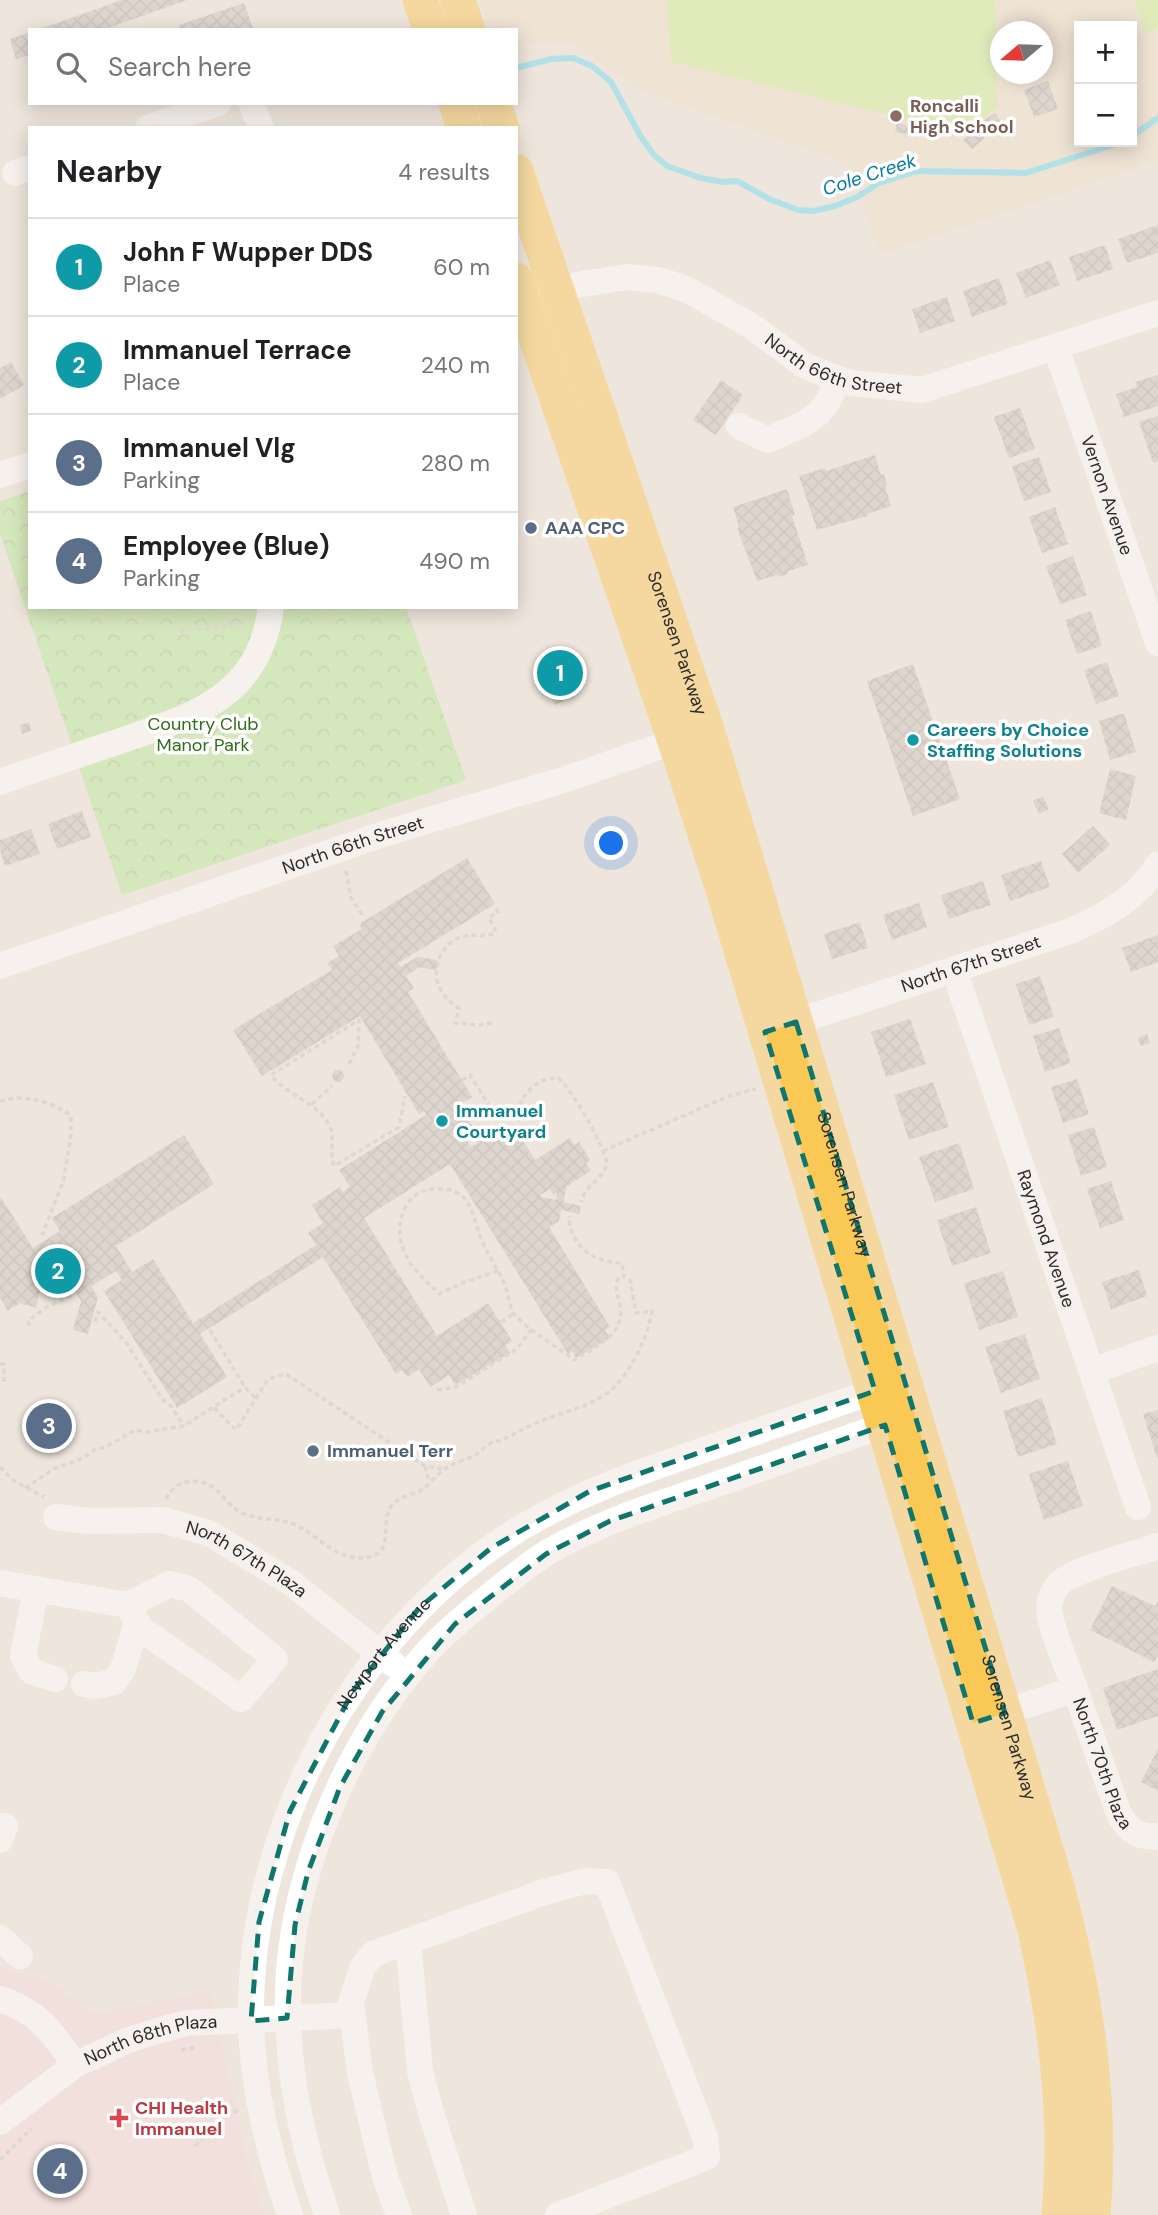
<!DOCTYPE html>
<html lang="en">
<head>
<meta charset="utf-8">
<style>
  body { margin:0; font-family:"DM Sans",sans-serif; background:#f6f6f6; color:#202124 }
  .controls { position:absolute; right:21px; top:21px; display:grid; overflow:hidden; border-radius:0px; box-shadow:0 4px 18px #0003 }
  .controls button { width:63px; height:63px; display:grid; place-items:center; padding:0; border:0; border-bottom:2px solid #e0e0e0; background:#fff; color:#202124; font:35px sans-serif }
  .compass { position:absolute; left:990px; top:21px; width:63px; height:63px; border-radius:50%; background:#fff; box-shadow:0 4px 18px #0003; rotate:251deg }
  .you { position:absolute; left:612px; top:844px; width:24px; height:24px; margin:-18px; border:5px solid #fff; border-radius:50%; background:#1a73e8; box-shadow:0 0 0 10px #1a73e833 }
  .badge { display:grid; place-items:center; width:46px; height:46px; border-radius:50%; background:#386bff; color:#fff; font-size:23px; font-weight:700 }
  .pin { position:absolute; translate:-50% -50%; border:4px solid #fff; box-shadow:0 2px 7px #0006 }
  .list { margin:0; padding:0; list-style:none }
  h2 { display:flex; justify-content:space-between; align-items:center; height:91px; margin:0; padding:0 28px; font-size:30px }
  h2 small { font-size:23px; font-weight:400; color:#757577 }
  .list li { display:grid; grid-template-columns:46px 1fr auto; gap:21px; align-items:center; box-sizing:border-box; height:98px; padding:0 28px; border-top:2px solid #e0e0e0 }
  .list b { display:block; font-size:26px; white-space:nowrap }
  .list p { margin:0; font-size:23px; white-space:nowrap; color:#757577 }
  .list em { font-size:23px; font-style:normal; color:#757577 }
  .icon { flex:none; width:38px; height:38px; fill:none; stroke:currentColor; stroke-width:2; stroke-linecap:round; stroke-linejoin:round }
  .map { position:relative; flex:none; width:1158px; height:2215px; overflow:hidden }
  .search { position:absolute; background:#fff; box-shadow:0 4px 18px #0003; left:28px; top:28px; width:490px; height:77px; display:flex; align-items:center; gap:18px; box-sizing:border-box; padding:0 24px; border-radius:0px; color:#757577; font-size:26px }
  .panel { position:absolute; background:#fff; box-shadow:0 4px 18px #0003; left:28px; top:126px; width:490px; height:483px; border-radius:0px }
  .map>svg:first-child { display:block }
  .education { fill:#f0e1ca; fill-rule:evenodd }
  .medical { fill:#f5d9dc }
  .park { fill:url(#park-crowns) }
  .pitch { fill:#cef090 }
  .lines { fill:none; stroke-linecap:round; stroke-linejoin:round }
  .stream { stroke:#68dbf7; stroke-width:6 }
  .building { fill:url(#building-cross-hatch); fill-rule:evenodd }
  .path { stroke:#c8c8c8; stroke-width:3.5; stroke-dasharray:5 3.5; stroke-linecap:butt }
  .minor { stroke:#fff; stroke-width:26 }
  .major { stroke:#fac855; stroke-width:35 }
  .marked { fill:none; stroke:#0f766e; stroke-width:5; stroke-dasharray:14 9; stroke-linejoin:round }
  .education-dot { fill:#8d6e63; stroke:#fff; stroke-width:2.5 }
  .service-dot { fill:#5c6f8a; stroke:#fff; stroke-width:2.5 }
  .culture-dot { fill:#0f9aa8; stroke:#fff; stroke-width:2.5 }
  .health-dot { fill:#e0444e; stroke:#fff; stroke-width:2.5 }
  .labels { text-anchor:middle; stroke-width:7; stroke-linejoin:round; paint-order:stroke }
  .education-label { font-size:18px; font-weight:bold; fill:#785e54; stroke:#fff; text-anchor:start }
  .street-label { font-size:18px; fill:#2b2b2b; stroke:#fff }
  .service-label { font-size:18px; font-weight:bold; fill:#4e5e75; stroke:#fff; text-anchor:start }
  .park-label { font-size:18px; fill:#2e6e15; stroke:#fff }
  .culture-label { font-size:18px; font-weight:bold; fill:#0d838f; stroke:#fff; text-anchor:start }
  .health-label { font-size:18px; font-weight:bold; fill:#be3a42; stroke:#fff; text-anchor:start }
  .water-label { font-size:19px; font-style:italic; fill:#047aa6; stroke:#fff }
</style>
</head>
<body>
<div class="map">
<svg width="1158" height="2215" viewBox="0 0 1158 2215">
  <defs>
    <pattern id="park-crowns" width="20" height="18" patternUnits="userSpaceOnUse" patternTransform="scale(1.75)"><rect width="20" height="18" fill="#b7e895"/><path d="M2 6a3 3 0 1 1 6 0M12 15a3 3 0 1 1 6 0" fill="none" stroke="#9ec781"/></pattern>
    <pattern id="building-cross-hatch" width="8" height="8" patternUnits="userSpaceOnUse" patternTransform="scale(1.75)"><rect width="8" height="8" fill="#c9c2bc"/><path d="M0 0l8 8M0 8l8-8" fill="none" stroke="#ada7a2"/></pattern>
  </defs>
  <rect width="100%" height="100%" fill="#eee5dc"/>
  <path class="education" d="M 479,0 L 1158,0 L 1158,161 L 880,255 L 849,164 L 639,90 L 568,42 L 516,47 L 516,30 L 489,30 ZM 1079,26 L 1132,26 L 1132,142 L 1079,142 ZM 1000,32 L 1042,32 L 1042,74 L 1000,74 Z"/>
  <path class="medical" d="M 0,1968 L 49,1980 L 92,2015 L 211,1991 L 246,2157 L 265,2215 L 0,2215 Z"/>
  <path class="park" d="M 30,491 L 30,607 L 406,607 L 466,780 L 122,895 L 0,533 L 0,501 Z"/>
  <path class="pitch" d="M 667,0 L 995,0 L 997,107 L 966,133 L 671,62 Z
    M 1134,0 L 1158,0 L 1158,29 L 1146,34 Z"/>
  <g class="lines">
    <path class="stream" d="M 516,68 L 551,59 L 573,58 L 592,66 L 611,82 L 641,137 L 654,155 L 667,166 L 701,178 L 723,182 L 737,181 L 769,199 L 798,210 L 813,211 L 835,206 L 857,197 L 879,183 L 917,171 L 1026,173 L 1122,142
      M 1132,136 L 1158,118"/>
  </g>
  <path class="building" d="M 122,0 L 187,0 L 102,30 L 37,30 Z
    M 244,3 L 254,30 L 181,30 L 179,25 Z
    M 30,32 L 30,55 L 16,59 L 10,39 Z
    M 998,42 L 1000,43 L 1000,70 L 996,70 Z
    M 1048,81 L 1058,109 L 1034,117 L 1024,90 Z
    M 995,113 L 1004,126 L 991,135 L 982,122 Z
    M 897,123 L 923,128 L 922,137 L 895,132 Z
    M 976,128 L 985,138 L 972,149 L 963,140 Z
    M 1158,225 L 1158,253 L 1127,263 L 1118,239 Z
    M 1105,245 L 1113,269 L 1077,281 L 1069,257 Z
    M 1050,260 L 1060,285 L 1026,298 L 1016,273 Z
    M 999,278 L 1008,304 L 972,317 L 963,291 Z
    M 947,297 L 955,321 L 920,333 L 912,309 Z
    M 11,362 L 24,385 L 0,399 L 0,368 Z
    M 1158,375 L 1158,406 L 1124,417 L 1116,394 L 1137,387 L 1135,382 Z
    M 721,380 L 743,395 L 716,435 L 693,420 Z
    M 1020,408 L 1035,449 L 1009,458 L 994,417 Z
    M 1158,416 L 1158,461 L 1153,463 L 1139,422 Z
    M 875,455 L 881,475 L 884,474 L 887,485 L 885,486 L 891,506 L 867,514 L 868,516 L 817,530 L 799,476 L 825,468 L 826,471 Z
    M 1039,457 L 1051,492 L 1024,501 L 1012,466 Z
    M 787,489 L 795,515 L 792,516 L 808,565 L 788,571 L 788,574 L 778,577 L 777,575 L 757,581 L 737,528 L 739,527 L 733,507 Z
    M 1055,507 L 1068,544 L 1042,553 L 1029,517 Z
    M 1073,556 L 1087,595 L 1060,604 L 1046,566 Z
    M 1091,611 L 1102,646 L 1077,654 L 1065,620 Z
    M 568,647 L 572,657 L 576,656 L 578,661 L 574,663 L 580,683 L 571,686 L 575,697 L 554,705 L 538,658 Z
    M 1107,662 L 1119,696 L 1096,704 L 1084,670 Z
    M 913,664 L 960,799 L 913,816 L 867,681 Z
    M 1124,713 L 1136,752 L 1110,760 L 1099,721 Z
    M 29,722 L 31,731 L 22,734 L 20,725 Z
    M 1110,769 L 1136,776 L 1126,820 L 1099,813 Z
    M 1043,796 L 1049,809 L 1039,814 L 1033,801 Z
    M 82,811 L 91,837 L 57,849 L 48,824 Z
    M 1093,826 L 1110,845 L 1078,873 L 1062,854 Z
    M 31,829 L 40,854 L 5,866 L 0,850 L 0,840 Z
    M 467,858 L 495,904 L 398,963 L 401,967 L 417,957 L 437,960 L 436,970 L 419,967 L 406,976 L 414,988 L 408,992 L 472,1097 L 459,1105 L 473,1127 L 463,1134 L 471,1147 L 495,1131 L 499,1139 L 515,1128 L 535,1160 L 570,1138 L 575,1145 L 579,1142 L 590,1160 L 586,1163 L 591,1171 L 567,1186 L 563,1202 L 581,1206 L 579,1214 L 561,1210 L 559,1221 L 549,1227 L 610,1327 L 605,1330 L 610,1338 L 576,1358 L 572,1351 L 568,1354 L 450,1164 L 364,1218 L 437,1336 L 488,1303 L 512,1341 L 505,1345 L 510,1353 L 455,1385 L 449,1375 L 430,1387 L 419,1369 L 407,1377 L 402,1370 L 396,1374 L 323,1257 L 200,1334 L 227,1377 L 177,1408 L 104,1291 L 122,1280 L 116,1271 L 91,1286 L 98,1297 L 88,1334 L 73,1330 L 81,1301 L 65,1275 L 61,1294 L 43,1290 L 40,1291 L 36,1308 L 20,1303 L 8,1311 L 0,1298 L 0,1196 L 33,1248 L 60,1231 L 52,1218 L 184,1135 L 214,1184 L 116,1246 L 132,1272 L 153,1259 L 193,1323 L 316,1245 L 308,1233 L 323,1223 L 312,1205 L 340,1187 L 343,1192 L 350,1187 L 339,1170 L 426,1115 L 424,1111 L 419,1114 L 360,1016 L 262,1076 L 233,1030 L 332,970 L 327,963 L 339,956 L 333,946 L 362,929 L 359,924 ZM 550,1189 L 553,1195 L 557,1192 L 556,1200 L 541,1197 L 540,1195 Z
    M 1041,861 L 1050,887 L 1010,901 L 1001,875 Z
    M 983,881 L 991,905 L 949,919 L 941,895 Z
    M 919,903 L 927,927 L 892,940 L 883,915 Z
    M 860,922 L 868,948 L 832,959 L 824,934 Z
    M 1158,935 L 1158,962 L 1131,972 L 1122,948 Z
    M 1040,976 L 1054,1017 L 1029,1025 L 1016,984 Z
    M 910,1019 L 926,1064 L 886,1077 L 871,1032 Z
    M 1059,1028 L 1071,1063 L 1045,1072 L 1033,1036 Z
    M 1147,1034 L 1150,1043 L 1141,1046 L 1138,1038 Z
    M332 1076a6 6 0 1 1 12 0a6 6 0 1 1-12 0Z
    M 1077,1079 L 1089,1114 L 1063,1123 L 1051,1087 Z
    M 933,1082 L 949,1127 L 909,1140 L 894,1095 Z
    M 1094,1127 L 1107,1167 L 1081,1176 L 1068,1135 Z
    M 959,1143 L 974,1189 L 935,1202 L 919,1157 Z
    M 1111,1181 L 1124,1220 L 1100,1228 L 1087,1189 Z
    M 976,1207 L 991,1253 L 952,1266 L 937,1220 Z
    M 1139,1270 L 1147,1296 L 1111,1309 L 1102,1282 Z
    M 1003,1271 L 1018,1317 L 979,1330 L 964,1283 Z
    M 1025,1334 L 1040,1379 L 1001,1393 L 985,1347 Z
    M 1042,1398 L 1057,1444 L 1018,1457 L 1003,1411 Z
    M 1158,1410 L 1158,1458 L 1157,1458 L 1143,1414 Z
    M 1068,1461 L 1083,1506 L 1044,1520 L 1029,1474 Z
    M 1112,1586 L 1155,1606 L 1158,1601 L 1158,1655 L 1154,1662 L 1090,1630 Z
    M 1158,1669 L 1158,1716 L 1117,1730 L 1103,1688 Z
    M 1158,1749 L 1158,1791 L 1141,1782 Z"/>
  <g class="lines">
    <path class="path" d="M 180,632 L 188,629 L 211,629 L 246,621
      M 346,871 L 351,898 L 364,917
      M 492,1023 L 479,1025 L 455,1023 L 459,1009 C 450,1002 442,995 438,984 C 432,964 444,940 465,936 C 477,933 485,939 496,932 L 489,917 L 498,912 L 495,906
      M 349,1064 L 358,1046 L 359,1020 L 271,1075 C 288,1097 317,1101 330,1127 C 335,1137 329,1151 334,1166 L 399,1127 L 405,1096
      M 462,1080 L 470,1075 L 491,1109 L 514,1116 C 524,1095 532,1078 559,1078 C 580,1103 596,1132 607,1162 C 605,1179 587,1182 581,1202
      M 0,1101 C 27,1094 48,1101 71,1115 L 71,1136 L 63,1182 L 42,1235
      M 312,1104 L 332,1086
      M 603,1151 L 729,1096 L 756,1089
      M 498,1271 L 462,1283 L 439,1294 C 434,1288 429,1285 424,1279 C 404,1260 392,1233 405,1208 C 412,1195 421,1190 435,1189 C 475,1187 471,1218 483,1243 C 489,1257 499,1270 505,1285 C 509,1294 509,1308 515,1315 C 527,1329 559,1348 574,1360 C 595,1347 626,1335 620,1305 C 618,1296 614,1288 618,1279 L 624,1277
      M 95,1322 L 98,1312 L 125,1341 L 162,1399 L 171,1406 L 184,1426
      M 501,1322 L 513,1314
      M 29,1326 L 28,1321 L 45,1308 L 72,1295
      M 210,1330 L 245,1387 L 256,1399
      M 0,1364 L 4,1364 L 4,1382 L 0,1384
      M 437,1390 L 456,1387 L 517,1349 L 532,1328
      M 214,1408 L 236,1430 L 268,1379 L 286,1374 L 425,1466 L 443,1469
      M 425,1466 L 429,1482
      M 0,1467 L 14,1481 L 44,1497
      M 25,1488 L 54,1469 L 83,1458 L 96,1449 L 106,1447 L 135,1430 L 146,1432 L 184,1426 L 245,1387
      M 166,1499 C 175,1480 197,1476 214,1488 C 225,1496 229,1507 242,1513 C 260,1521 280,1517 298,1526 C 317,1536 335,1557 358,1558 C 401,1558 376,1524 393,1504 C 400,1496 412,1495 421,1490 C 430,1484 436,1475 445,1469 C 453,1463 465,1460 474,1456 C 480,1452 484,1447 491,1443 C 496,1441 501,1441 506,1438 C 515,1434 524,1428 534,1424 C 555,1414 578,1410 598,1399 C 625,1386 648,1339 652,1311 L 636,1313 L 630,1280 L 624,1277 L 622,1263 C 593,1262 570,1247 569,1216
      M 181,2050 L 198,2047
      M 195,2146 L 222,2119 L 238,2110
      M 0,2160 L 31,2129"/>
    <g class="minor">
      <path d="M 251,103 L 261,128"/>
      <path d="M 148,128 L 218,103"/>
      <path d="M 15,173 L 30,168"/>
      <path id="s1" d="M 541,295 L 577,285 L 627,277 L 658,280 L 686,289 L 753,327 L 804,365 L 837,379 L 851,383 L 922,390 L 1158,313"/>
      <path id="s2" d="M 1056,348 L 1158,643"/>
      <path d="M 739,426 L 768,440 C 804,423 825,421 837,379"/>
      <path d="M 0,475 L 30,465"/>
      <path d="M 0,782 C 39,768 78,755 117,742 C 192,716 259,699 271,607"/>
      <path id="s3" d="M 0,966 L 383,834 L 563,780 L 693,735"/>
      <path id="s4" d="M 954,970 L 1138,1507"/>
      <path id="s5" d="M 780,1027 L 1070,931 C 1105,916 1138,898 1158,865"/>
      <path d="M 1092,1371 L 1158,1348"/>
      <path id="s6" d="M 56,1517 L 88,1521 L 162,1520 L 209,1533 L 290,1582 L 393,1664"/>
      <path d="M 0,1583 L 128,1605 L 170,1584 L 189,1589 L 275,1659 L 241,1699 L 140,1628 L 128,1605"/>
      <path d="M 36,1589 L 23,1656 L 31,1671 L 55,1679"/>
      <path d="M 84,1684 L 95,1686 L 114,1682 L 123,1669 L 137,1623"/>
      <path d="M 1075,1689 C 1069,1670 1048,1624 1049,1606 C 1050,1598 1055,1587 1061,1582 C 1078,1568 1135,1554 1158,1546"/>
      <path id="s7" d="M 987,1718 L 1075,1689 L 1119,1814 C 1127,1829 1139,1839 1158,1836"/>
      <path d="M 0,1840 L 5,1826"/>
      <path d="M 0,1938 L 20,1956"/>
      <path d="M 408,1941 L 420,2071 L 431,2113 L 464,2215"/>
      <path d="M 0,1999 C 38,2011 53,2033 75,2065"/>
      <path id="s8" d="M 0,2122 L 75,2065 L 126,2041 L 157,2031 L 187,2023 L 353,2015"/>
      <path id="s9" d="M 290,2215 C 269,2154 253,2089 251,2024 C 247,1830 354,1631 519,1529 C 583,1490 651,1468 721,1444 C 777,1425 833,1405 889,1386"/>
      <path d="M 327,2215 C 305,2152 290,2088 288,2020 C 283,1890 343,1746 429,1650 C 449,1628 471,1611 493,1593 C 511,1579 529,1564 548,1552 C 600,1522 656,1505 712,1486 C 775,1464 837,1441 900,1420"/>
      <path d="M 399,2215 L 385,2177 L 360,2073 L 351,2003 L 363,1966 L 373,1954 L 544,1892 L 586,1881 L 607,1882 L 705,2137 L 707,2157 L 558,2215"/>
    </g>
    <g class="major">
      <path d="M 420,0 L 431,30"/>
      <path d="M 458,0 L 468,30"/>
      <path d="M 456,103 L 464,128"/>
      <path d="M 493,103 L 502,128"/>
      <path id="s10" d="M 516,171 L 707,730 L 1057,1886 C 1086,1996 1103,2101 1093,2215"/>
      <path d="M 516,280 L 675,741 L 721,883 L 1034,1926 C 1056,2022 1068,2117 1059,2215"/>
    </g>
  </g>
  <path d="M0 0H1158V2215H0ZM 796,1022 L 1005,1713 L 973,1723 L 885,1425 L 610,1521 L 546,1554 L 455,1624 L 382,1712 L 340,1787 L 308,1872 L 295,1925 L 287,2018 L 251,2021 L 259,1922 L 290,1811 L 353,1691 L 419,1608 L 491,1548 L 590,1491 L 875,1391 L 765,1032 Z" fill="#eee5dc" fill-opacity=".55" fill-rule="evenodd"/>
  <path class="marked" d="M 796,1022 L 1005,1713 L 973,1723 L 885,1425 L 610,1521 L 546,1554 L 455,1624 L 382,1712 L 340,1787 L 308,1872 L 295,1925 L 287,2018 L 251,2021 L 259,1922 L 290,1811 L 353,1691 L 419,1608 L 491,1548 L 590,1491 L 875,1391 L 765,1032 Z"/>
  <circle class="education-dot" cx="896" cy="116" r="7"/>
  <g class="service-dot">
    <circle cx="531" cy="528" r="7"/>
    <circle cx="313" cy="1451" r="7"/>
  </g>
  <g class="culture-dot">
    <circle cx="913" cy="740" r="7"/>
    <circle cx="442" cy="1121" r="7"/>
  </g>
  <path class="health-dot" d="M115.5 2107.5h7v7h7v7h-7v7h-7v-7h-7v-7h7z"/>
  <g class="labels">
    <g class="education-label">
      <text x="910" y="112">Roncalli<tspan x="910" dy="21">High School</tspan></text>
    </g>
    <g class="street-label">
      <text dy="6" stroke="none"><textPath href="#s1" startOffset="317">North 66th Street</textPath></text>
      <text dy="6" stroke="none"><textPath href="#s2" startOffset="156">Vernon Avenue</textPath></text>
      <text dy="6" stroke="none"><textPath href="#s10" startOffset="499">Sorensen Parkway</textPath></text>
      <text dy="6" stroke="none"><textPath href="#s3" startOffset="373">North 66th Street</textPath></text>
      <text dy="6" stroke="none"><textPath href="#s5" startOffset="201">North 67th Street</textPath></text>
      <text dy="6" stroke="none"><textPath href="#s10" startOffset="1066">Sorensen Parkway</textPath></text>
      <text dy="6" stroke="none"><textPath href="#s4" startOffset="284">Raymond Avenue</textPath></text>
      <text dy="6" stroke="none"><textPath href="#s6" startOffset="200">North 67th Plaza</textPath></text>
      <text dy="6" stroke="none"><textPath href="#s9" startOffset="598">Newport Avenue</textPath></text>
      <text dy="6" stroke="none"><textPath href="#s10" startOffset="1633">Sorensen Parkway</textPath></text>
      <text dy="6" stroke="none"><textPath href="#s7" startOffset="172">North 70th Plaza</textPath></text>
      <text dy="6" stroke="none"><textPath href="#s8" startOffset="175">North 68th Plaza</textPath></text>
    </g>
    <g class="service-label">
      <text x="545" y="534">AAA CPC</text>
      <text x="327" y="1457">Immanuel Terr</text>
    </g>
    <g class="park-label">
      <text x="203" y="730">Country Club<tspan x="203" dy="21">Manor Park</tspan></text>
    </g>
    <g class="culture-label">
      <text x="927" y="736">Careers by Choice<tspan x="927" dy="21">Staffing Solutions</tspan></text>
      <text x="456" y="1117">Immanuel<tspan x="456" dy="21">Courtyard</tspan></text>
    </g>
    <g class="health-label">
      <text x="135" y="2114">CHI Health<tspan x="135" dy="21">Immanuel</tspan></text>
    </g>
    <g class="water-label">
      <text transform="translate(869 174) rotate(-18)" y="7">Cole Creek</text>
    </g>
  </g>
</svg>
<div class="controls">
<button>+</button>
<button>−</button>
</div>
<svg class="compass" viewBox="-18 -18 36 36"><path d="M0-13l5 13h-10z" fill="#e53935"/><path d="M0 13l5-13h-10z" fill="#757577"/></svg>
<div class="you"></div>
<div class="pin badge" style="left:560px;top:673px;background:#0f9aa8">1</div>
<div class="pin badge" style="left:58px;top:1271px;background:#0f9aa8">2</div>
<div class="pin badge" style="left:49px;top:1426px;background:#5c6f8a">3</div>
<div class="pin badge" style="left:60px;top:2171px;background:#5c6f8a">4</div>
<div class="search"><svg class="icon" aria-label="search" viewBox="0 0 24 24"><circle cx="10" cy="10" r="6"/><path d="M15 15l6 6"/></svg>Search here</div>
<section class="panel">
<h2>Nearby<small>4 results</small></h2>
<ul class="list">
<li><span class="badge" style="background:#0f9aa8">1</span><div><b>John F Wupper DDS</b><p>Place</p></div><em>60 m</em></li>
<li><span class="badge" style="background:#0f9aa8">2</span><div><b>Immanuel Terrace</b><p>Place</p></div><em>240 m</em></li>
<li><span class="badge" style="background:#5c6f8a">3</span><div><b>Immanuel Vlg</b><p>Parking</p></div><em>280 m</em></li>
<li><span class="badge" style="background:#5c6f8a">4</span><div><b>Employee (Blue)</b><p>Parking</p></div><em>490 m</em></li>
</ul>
</section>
</div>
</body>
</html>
